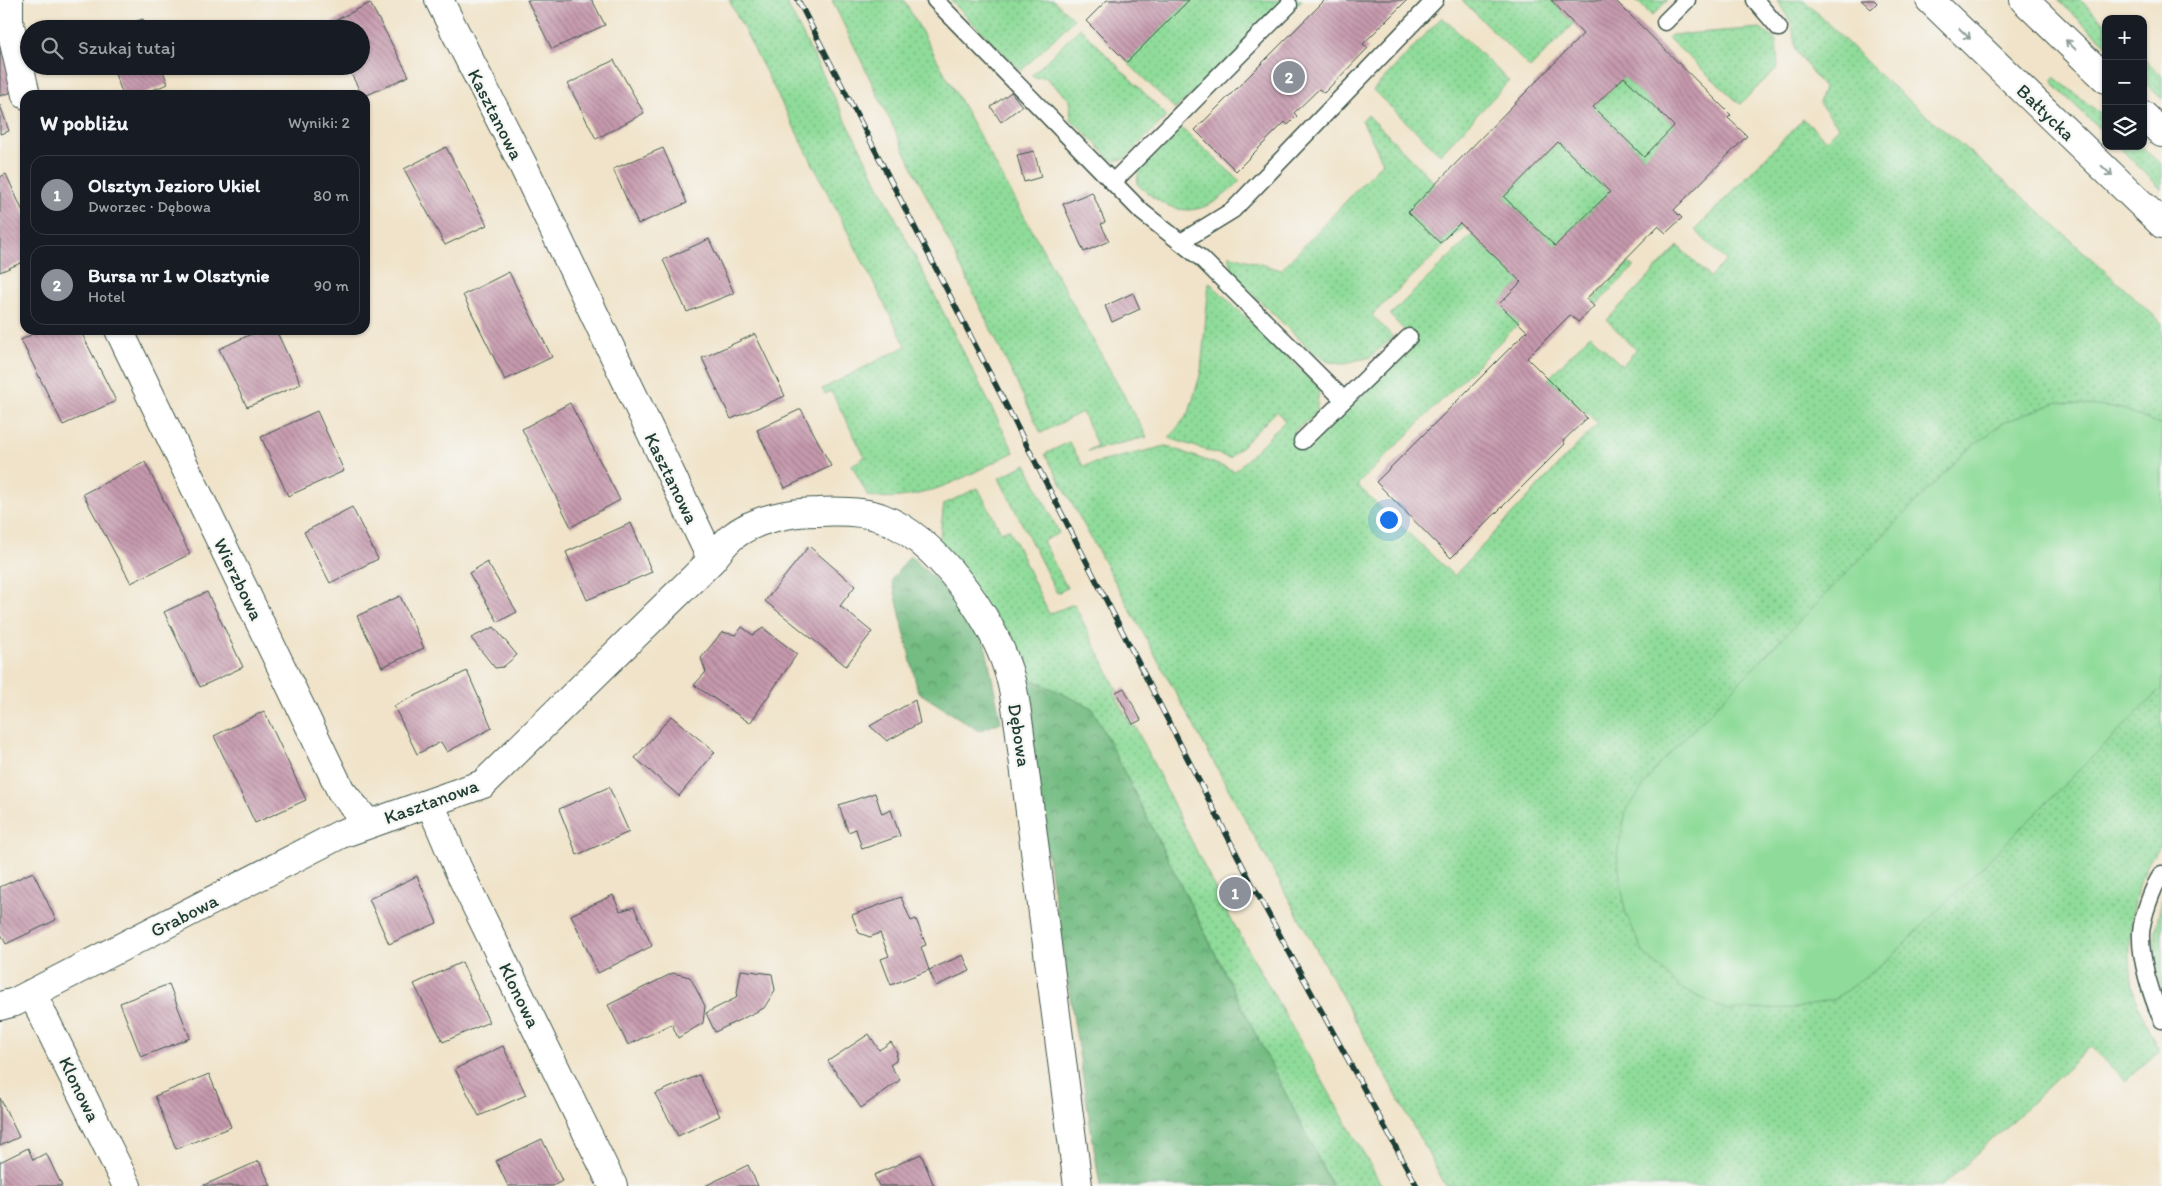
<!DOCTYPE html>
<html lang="pl">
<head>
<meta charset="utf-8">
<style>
  body { margin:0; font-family:Itim,sans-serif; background:#242831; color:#f1f3f6 }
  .controls { position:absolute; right:15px; top:15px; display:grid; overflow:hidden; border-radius:10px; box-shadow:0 1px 4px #0004 }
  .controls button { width:45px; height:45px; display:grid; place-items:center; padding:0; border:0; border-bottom:1px solid #363941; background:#171b24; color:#f1f3f6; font:25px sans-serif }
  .you { position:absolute; left:1388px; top:519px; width:18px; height:18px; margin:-12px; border:4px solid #fff; border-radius:50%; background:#1a73e8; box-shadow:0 0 0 8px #1a73e833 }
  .badge { display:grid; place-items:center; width:32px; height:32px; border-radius:50%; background:#8c9099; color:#fff; font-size:16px; font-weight:700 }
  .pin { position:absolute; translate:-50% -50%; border:2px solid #fff; box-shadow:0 1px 5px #0006 }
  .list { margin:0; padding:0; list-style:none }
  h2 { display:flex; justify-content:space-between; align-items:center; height:65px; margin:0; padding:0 20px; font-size:21px }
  h2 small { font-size:16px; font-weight:400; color:#9ea1a6 }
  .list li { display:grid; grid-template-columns:32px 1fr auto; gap:15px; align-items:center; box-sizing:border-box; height:80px; margin:0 10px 10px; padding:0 10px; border:1px solid #363941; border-radius:15px }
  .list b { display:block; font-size:19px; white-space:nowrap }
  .list p { margin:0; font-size:16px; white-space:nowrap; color:#9ea1a6 }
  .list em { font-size:16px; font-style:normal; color:#9ea1a6 }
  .icon { flex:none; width:28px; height:28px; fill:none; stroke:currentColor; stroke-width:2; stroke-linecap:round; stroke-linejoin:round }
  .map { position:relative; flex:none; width:2162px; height:1186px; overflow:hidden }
  .search { position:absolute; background:#171b24; box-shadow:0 1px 4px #0004; left:20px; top:20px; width:350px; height:55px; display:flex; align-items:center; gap:12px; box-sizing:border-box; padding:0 18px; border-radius:28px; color:#9ea1a6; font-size:19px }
  .panel { position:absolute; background:#171b24; box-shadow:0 1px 4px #0004; left:20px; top:90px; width:350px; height:245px; border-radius:15px }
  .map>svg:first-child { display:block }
  .green { fill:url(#green-dots); stroke:#578c67 }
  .forest { fill:url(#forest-crowns); stroke:#497c5b }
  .pitch { fill:#8fdc9a; stroke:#578c67 }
  .building { fill:url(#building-back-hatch); fill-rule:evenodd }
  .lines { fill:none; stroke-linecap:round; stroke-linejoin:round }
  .lane-casing { stroke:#3e564a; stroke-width:19 }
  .street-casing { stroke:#3e564a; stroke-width:30 }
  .secondary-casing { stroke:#3e564a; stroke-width:30 }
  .lane { stroke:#fff; stroke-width:16 }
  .street { stroke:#fff; stroke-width:28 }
  .secondary { stroke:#fff; stroke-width:28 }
  .rail-casing { stroke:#1f3d34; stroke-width:5.5 }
  .rail { stroke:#f6f6f2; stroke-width:4; stroke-dasharray:11; stroke-linecap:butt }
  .oneway { stroke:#8f9e9a }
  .labels { text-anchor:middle; stroke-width:4.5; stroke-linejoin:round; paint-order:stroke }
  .street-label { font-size:19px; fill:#1f3d34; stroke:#f6f6f2 }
</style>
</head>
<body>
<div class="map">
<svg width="2162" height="1186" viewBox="0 0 2162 1186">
  <defs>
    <pattern id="green-dots" width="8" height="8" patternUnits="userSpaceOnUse" patternTransform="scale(1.25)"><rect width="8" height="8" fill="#8fdc9a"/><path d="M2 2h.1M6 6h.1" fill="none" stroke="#74b47e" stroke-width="1.8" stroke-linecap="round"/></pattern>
    <pattern id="forest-crowns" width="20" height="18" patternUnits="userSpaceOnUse" patternTransform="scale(1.25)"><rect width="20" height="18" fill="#73bc82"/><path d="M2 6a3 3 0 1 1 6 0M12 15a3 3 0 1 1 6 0" fill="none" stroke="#5e9a6b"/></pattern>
    <pattern id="building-back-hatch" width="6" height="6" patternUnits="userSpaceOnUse" patternTransform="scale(1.25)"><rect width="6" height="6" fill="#c699ad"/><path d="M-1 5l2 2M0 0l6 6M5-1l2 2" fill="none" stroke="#a07e8e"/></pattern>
  </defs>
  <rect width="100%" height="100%" fill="#f6f6f2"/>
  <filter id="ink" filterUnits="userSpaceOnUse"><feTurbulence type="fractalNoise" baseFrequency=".02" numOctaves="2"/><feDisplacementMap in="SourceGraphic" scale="10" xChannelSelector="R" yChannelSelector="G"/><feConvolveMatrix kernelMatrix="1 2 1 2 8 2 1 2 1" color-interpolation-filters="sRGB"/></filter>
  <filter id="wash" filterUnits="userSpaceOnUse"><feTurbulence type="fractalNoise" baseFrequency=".0096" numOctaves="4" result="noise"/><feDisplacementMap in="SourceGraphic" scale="20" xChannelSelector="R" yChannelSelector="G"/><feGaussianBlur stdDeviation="1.12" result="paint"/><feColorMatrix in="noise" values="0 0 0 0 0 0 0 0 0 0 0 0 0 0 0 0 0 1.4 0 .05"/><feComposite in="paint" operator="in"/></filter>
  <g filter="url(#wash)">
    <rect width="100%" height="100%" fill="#f0e3c9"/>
    <path class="green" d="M 729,0 L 785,0 L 1014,452 C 968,475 921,505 868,496 L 852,465 L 865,457 L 831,391 L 825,394 L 822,389 L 906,346 Z
      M 832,0 L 904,0 L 1147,437 L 1088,451 L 1097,445 L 1082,412 L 1041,433 Z
      M 950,0 L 1053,0 L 1074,19 L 1021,71 Z
      M 1189,0 L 1302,0 L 1175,109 L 1127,62 Z
      M 1462,0 L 1551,0 L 1574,23 L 1530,68 Z
      M 1636,0 L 1668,0 L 1652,16 Z
      M 1777,0 L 1804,0 L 1885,80 L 2040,212 L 2162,323 L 2162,845 C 2129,875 2123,962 2137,1002 C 2143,1019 2152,1035 2159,1051 L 2125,1081 L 2091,1046 L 1943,1186 L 1446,1186 L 1045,454 L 1069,442 L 1083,466 L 1166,446 L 1235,471 L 1285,421 L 1277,411 L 1230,458 L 1169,438 L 1189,413 L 1201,372 L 1209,282 L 1319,388 L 1316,415 L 1294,431 L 1309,448 L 1416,343 L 1390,315 L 1472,235 L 1521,282 L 1499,303 L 1519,323 L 1357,485 L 1454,576 L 1598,423 L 1548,379 L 1590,335 L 1622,366 L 1636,350 L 1607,320 L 1678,246 L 1710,277 L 1726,261 L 1695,230 L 1803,119 L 1826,140 L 1839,127 L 1819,103 L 1824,88 L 1796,51 L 1792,24 Z
      M 2058,0 L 2080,0 L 2106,24 L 2106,45 Z
      M 1442,17 L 1509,81 L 1440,154 L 1373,90 Z
      M 1080,28 L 1167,116 L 1124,159 L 1113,161 L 1071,119 L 1070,100 L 1045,77 L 1034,78 L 1032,75 Z
      M 1761,28 L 1776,41 L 1778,67 L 1740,104 L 1668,38 L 1671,35 Z
      M 2143,58 L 2162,76 L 2162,99 L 2143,81 Z
      M 1624,77 L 1674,126 L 1644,157 L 1593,107 Z
      M 2054,77 L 2106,118 L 2106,135 L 2056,87 L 2052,80 Z
      M 1368,115 L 1436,184 L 1408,212 L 1440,243 L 1460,223 L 1464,227 L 1372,315 L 1393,337 L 1371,357 L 1345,363 L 1330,362 L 1312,351 L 1234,276 L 1229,255 L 1281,270 L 1383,162 L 1362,120 Z
      M 1181,128 L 1240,181 C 1203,218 1176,220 1137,184 L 1139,170 Z
      M 1558,142 L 1610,192 L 1555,246 L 1504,197 Z
      M 2118,146 L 2140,146 L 2162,165 L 2162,190 Z
      M 1629,263 L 1634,267 L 1597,304 L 1592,300 Z
      M 1026,464 L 1059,533 L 1043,541 L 1067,588 L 1057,593 L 999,478 Z
      M 978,488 L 1001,532 L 1009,529 L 1049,614 L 1074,604 L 1117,690 L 1114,692 L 1132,727 L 1135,726 L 1223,905 L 1382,1186 L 1332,1186 L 1092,708 L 1019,673 L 939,543 L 944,504 Z
      M 2162,898 L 2162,992 C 2150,962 2155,929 2162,898 Z"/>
    <path class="forest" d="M 910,556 L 951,594 L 985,644 L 1001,722 L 979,731 L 918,692 L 892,579 Z
      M 1019,673 L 1092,708 L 1332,1186 L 1100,1186 Z"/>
    <path class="pitch" d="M 2058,402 L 2123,409 L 2162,426 L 2162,688 L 1891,957 L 1835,999 L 1797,1008 L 1727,1010 L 1682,989 L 1643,952 L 1625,911 L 1617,855 L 1626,811 L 1660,763 L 1966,451 L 2005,422 Z"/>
    <g id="blocks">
      <path class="building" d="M 527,0 L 592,0 L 605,25 L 552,49 Z
        M 1107,0 L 1189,0 L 1127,62 L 1086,21 Z
        M 1325,0 L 1407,0 L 1363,44 L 1368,48 L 1324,93 L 1319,89 L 1294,113 L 1297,116 L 1288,125 L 1285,122 L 1236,171 L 1195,130 Z
        M 1551,0 L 1615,0 L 1731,115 L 1728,118 L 1747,136 L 1674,210 L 1682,218 L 1666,233 L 1658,226 L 1586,299 L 1594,306 L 1587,314 L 1578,322 L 1570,315 L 1527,358 L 1587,418 L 1563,441 L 1565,444 L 1451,558 L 1376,482 L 1527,331 L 1499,304 L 1521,282 L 1460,223 L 1440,243 L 1408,212 L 1583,34 ZM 1624,77 L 1674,126 L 1644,157 L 1593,107 ZM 1558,142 L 1610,192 L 1555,246 L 1504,197 Z
        M 1861,0 L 1874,0 L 1877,3 L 1871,9 Z
        M 370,3 L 409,76 L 365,96 L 362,95 L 347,66 L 361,66 L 361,29 L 328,29 L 326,25 Z
        M 143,19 L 147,29 L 115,29 L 115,28 Z
        M 0,37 L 18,90 L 0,96 Z
        M 614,60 L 644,113 L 596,139 L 568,84 Z
        M 112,66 L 161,66 L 168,84 L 139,95 L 123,95 Z
        M 1011,92 L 1022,106 L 1001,122 L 991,107 Z
        M 0,105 L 9,131 L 0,134 Z
        M 446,147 L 487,225 L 445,245 L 404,169 Z
        M 663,148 L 687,203 L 638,224 L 613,169 Z
        M 1034,151 L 1041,177 L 1024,182 L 1017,155 Z
        M 6,174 L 25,216 L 25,261 L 0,272 L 0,177 Z
        M 1092,192 L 1105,222 L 1101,224 L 1109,241 L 1084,252 L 1063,204 Z
        M 709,239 L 734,293 L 687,312 L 663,260 Z
        M 509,272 L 552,357 L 505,380 L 463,295 Z
        M 1133,293 L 1140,309 L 1112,322 L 1105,306 Z
        M 40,330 L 80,330 L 116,401 L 63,425 L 21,340 Z
        M 260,330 L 276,330 L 301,384 L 247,407 L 219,349 Z
        M 755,334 L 785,396 L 731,419 L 702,358 Z
        M 570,403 L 620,500 L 571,527 L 522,429 Z
        M 801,409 L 831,466 L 785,488 L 757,430 Z
        M 317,411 L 344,471 L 288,496 L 261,437 Z
        M 145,462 L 190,554 L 131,583 L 83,494 Z
        M 352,507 L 378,559 L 330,583 L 304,532 Z
        M 631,523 L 652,572 L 587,600 L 566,552 Z
        M 809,546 L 855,586 L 840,606 L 872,632 L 846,666 L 765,601 Z
        M 487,562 L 517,612 L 498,622 L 469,573 Z
        M 207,592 L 243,667 L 200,687 L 164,612 Z
        M 400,596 L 424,648 L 382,667 L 357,616 Z
        M 494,627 L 517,655 L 503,667 L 495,668 L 471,638 Z
        M 742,627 L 753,635 L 763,628 L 797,654 L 750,723 L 694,685 L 706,672 L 701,658 L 722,632 L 736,635 Z
        M 467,671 L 492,728 L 447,752 L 441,742 L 417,754 L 394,706 Z
        M 1124,688 L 1141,720 L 1133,724 L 1116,692 Z
        M 915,700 L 920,723 L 887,741 L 870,726 Z
        M 264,711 L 306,800 L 255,823 L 214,736 Z
        M 671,716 L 715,752 L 679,796 L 635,758 Z
        M 609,787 L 629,832 L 577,855 L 559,809 Z
        M 875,793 L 882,814 L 891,810 L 900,836 L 862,849 L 856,829 L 848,832 L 839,805 Z
        M 33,872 L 56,920 L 6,944 L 0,932 L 0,887 Z
        M 417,876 L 437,923 L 389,944 L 369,899 Z
        M 613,895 L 620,911 L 634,907 L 652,946 L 598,973 L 571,915 Z
        M 901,897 L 911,921 L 916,919 L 926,945 L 921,947 L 929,970 L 891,985 L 881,959 L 889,956 L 880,933 L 870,937 L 859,933 L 852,915 Z
        M 963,955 L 970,971 L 936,986 L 929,970 Z
        M 462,962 L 489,1022 L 443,1042 L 414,984 Z
        M 741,970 L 772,974 L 775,990 L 764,1008 L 715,1032 L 706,1013 L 736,998 Z
        M 673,973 L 690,977 L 705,1006 L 703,1023 L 678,1038 L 672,1024 L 628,1045 L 608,1005 Z
        M 169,984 L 190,1038 L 141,1057 L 120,1003 Z
        M 869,1034 L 879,1050 L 891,1042 L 897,1052 L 896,1061 L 890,1065 L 900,1080 L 861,1108 L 828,1061 Z
        M 503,1046 L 526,1095 L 479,1116 L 455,1069 Z
        M 209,1074 L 231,1127 L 176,1149 L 155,1096 Z
        M 699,1075 L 720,1116 L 678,1136 L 655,1094 Z
        M 0,1098 L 19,1137 L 0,1146 Z
        M 542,1139 L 562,1181 L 553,1186 L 508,1186 L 496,1161 Z
        M 28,1148 L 33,1160 L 46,1153 L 62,1186 L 0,1186 L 0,1162 Z
        M 921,1154 L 934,1186 L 879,1186 L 874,1175 Z
        M 259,1161 L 271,1186 L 202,1186 Z
        M 748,1165 L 758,1186 L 705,1186 Z"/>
    </g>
  </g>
  <g filter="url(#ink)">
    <use href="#blocks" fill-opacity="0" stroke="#3e564a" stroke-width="1"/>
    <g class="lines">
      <g class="lane-casing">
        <path id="lane" d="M 935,0 L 1142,212 L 1202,259 L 1344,400
          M 1755,0 L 1779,28
          M 1665,22 L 1687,0
          M 1113,182 L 1289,5
          M 1181,242 L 1233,210 L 1435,0
          M 1302,441 L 1409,337
          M 2162,874 C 2153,886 2142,917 2141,933 C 2140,960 2151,995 2162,1020"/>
      </g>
      <g class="street-casing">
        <path id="street" d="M 9,0 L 9,21 L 26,95
          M 119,330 L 341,791 L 368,823
          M 712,560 C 718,553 724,543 732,537 C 754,519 791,512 818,512 C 839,511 863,511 882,518 C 936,539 992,617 1008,670 C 1014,688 1016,707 1019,726 L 1078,1186
          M 430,803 L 458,869 L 613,1186
          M 32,993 L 127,1186
          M 0,1006 L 15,1002 L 341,834 L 483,784 L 712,560 L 522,163 L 439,0"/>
      </g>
      <g class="secondary-casing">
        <path id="secondary" d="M 1930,0 L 2162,224
          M 2024,0 L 2106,79
          M 2143,115 L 2162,133"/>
      </g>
      <use href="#lane" class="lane"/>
      <use href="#street" class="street"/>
      <use href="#secondary" class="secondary"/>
      <g class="rail-casing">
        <path id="rail" d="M 798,0 L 1252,884 L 1417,1186"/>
      </g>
      <use href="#rail" class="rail"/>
    </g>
    <defs><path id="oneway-shaft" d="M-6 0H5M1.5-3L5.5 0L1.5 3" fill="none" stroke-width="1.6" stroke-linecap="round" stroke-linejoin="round" transform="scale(1.25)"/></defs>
    <g class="oneway">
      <use href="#oneway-shaft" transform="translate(1965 34) rotate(44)"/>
      <use href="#oneway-shaft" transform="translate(2071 45) rotate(-136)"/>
      <use href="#oneway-shaft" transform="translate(2107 171) rotate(44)"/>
    </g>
  </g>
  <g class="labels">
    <g class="street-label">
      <text transform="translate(2046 112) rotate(44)" y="7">Bałtycka</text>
      <text transform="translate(496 114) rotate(63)" y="7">Kasztanowa</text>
      <text transform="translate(672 478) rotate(64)" y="7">Kasztanowa</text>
      <text transform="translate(239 579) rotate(64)" y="7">Wierzbowa</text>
      <text transform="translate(1020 735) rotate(81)" y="7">Dębowa</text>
      <text transform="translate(431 801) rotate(-20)" y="7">Kasztanowa</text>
      <text transform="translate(184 915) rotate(-27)" y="7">Grabowa</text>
      <text transform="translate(520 995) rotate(64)" y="7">Klonowa</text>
      <text transform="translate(80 1089) rotate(64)" y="7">Klonowa</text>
    </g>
  </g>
</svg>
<div class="controls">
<button>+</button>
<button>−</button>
<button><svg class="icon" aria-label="layers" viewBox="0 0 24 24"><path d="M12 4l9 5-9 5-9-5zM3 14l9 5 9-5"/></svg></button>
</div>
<div class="you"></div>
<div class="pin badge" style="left:1235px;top:893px">1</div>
<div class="pin badge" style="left:1289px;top:77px">2</div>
<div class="search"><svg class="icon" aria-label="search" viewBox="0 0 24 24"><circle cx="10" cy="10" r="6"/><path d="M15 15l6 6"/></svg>Szukaj tutaj</div>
<section class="panel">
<h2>W pobliżu<small>Wyniki: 2</small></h2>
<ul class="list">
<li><span class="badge">1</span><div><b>Olsztyn Jezioro Ukiel</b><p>Dworzec · Dębowa</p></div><em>80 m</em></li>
<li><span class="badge">2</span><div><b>Bursa nr 1 w Olsztynie</b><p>Hotel</p></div><em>90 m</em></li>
</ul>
</section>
</div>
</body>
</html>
